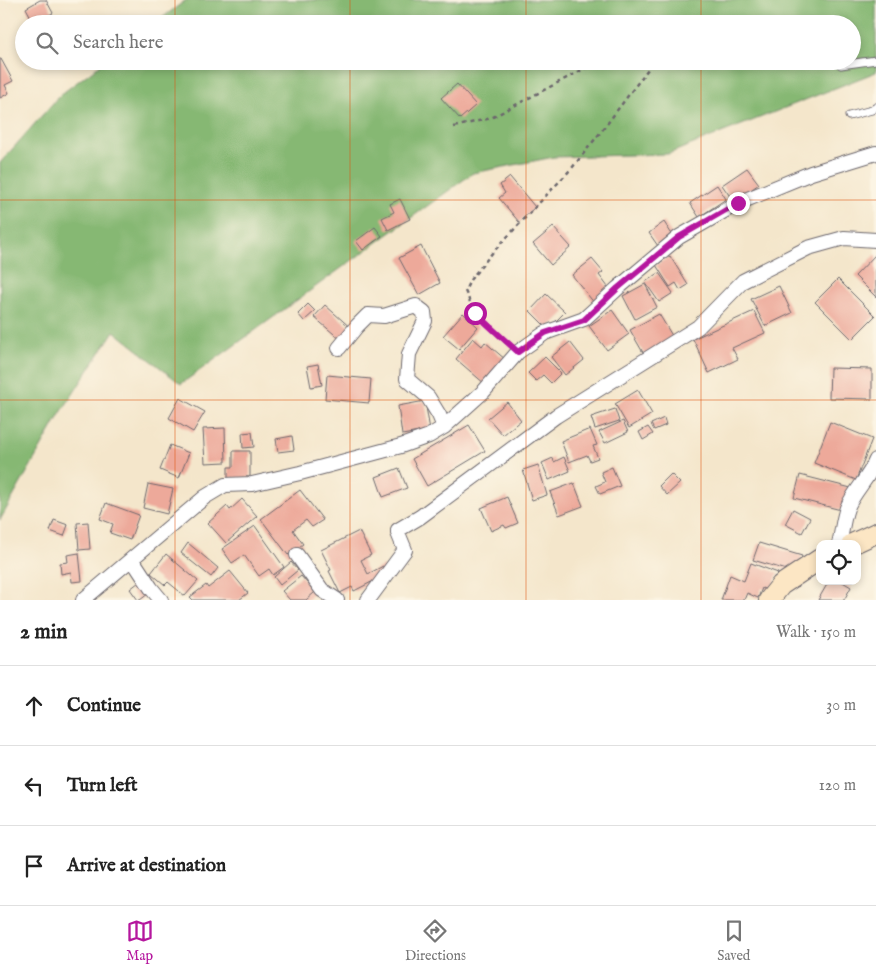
<!DOCTYPE html>
<html lang="en">
<head>
<meta charset="utf-8">
<style>
  body { margin:0; font-family:"IM FELL English",serif; background:#f6f6f6; color:#222 }
  .controls { position:absolute; right:15px; bottom:15px; display:grid; overflow:hidden; border-radius:10px; box-shadow:0 2px 8px #0003 }
  .controls button { width:45px; height:45px; display:grid; place-items:center; padding:0; border:0; border-bottom:1px solid #e0e0e0; background:#fff; color:#222; font:25px sans-serif }
  .stop { position:absolute; width:15px; height:15px; margin:-11px; border:4px solid #b5179e; border-radius:50%; background:#fff }
  .stop.end { background:#b5179e; border-color:#fff; box-shadow:0 1px 5px #0008 }
  .list { margin:0; padding:0; list-style:none }
  h2 { display:flex; justify-content:space-between; align-items:center; height:65px; margin:0; padding:0 20px; font-size:21px }
  h2 small { font-size:16px; font-weight:400; color:#767676 }
  .list li { display:grid; grid-template-columns:32px 1fr auto; gap:15px; align-items:center; box-sizing:border-box; height:80px; padding:0 20px; border-top:1px solid #e0e0e0 }
  .list b { display:block; font-size:19px; white-space:nowrap }
  .list em { font-size:16px; font-style:normal; color:#767676 }
  .icon { flex:none; width:28px; height:28px; fill:none; stroke:currentColor; stroke-width:2; stroke-linecap:round; stroke-linejoin:round }
  .map { position:relative; flex:none; width:876px; height:600px; overflow:hidden }
  .search { position:absolute; background:#fff; box-shadow:0 2px 8px #0003; left:15px; right:15px; top:15px; height:55px; display:flex; align-items:center; gap:12px; box-sizing:border-box; padding:0 18px; border-radius:28px; color:#767676; font-size:19px }
  .sheet { height:305px; background:#fff }
  nav { display:flex; justify-content:space-around; align-items:center; box-sizing:border-box; height:70px; border-top:1px solid #e0e0e0; background:#fff; font-size:14px; color:#767676 }
  nav a { display:grid; justify-items:center; gap:2px }
  nav .on { color:#b5179e }
  .map>svg:first-child { display:block }
  .forest { fill:#86b873; stroke:#546d57 }
  .building { fill:#eda99a }
  .lines { fill:none; stroke-linecap:round; stroke-linejoin:round }
  .lane-casing { stroke:#6c676d; stroke-width:9 }
  .street-casing { stroke:#6c676d; stroke-width:16 }
  .secondary-casing { stroke:#6c676d; stroke-width:22 }
  .path { stroke:#6c676d; stroke-width:2.5; stroke-dasharray:4 4; stroke-linecap:butt }
  .lane { stroke:#fff; stroke-width:7 }
  .street { stroke:#fff; stroke-width:14 }
  .secondary { stroke:#fce6c4; stroke-width:20 }
  .route { stroke:#b5179e; stroke-width:6 }
  .grid { fill:none; stroke:#de560e; stroke-width:1; stroke-opacity:0.55 }
</style>
</head>
<body>
<div class="map">
<svg width="876" height="600" viewBox="0 0 876 600">
  <rect width="100%" height="100%" fill="#fcf5e5"/>
  <filter id="ink" filterUnits="userSpaceOnUse"><feTurbulence type="fractalNoise" baseFrequency=".02" numOctaves="2"/><feDisplacementMap in="SourceGraphic" scale="10" xChannelSelector="R" yChannelSelector="G"/><feConvolveMatrix kernelMatrix="1 2 1 2 8 2 1 2 1" color-interpolation-filters="sRGB"/></filter>
  <filter id="wash" filterUnits="userSpaceOnUse"><feTurbulence type="fractalNoise" baseFrequency=".0096" numOctaves="4" result="noise"/><feDisplacementMap in="SourceGraphic" scale="20" xChannelSelector="R" yChannelSelector="G"/><feGaussianBlur stdDeviation="1.12" result="paint"/><feColorMatrix in="noise" values="0 0 0 0 0 0 0 0 0 0 0 0 0 0 0 0 0 1.4 0 .05"/><feComposite in="paint" operator="in"/></filter>
  <g filter="url(#wash)">
    <rect width="100%" height="100%" fill="#f4e6cb"/>
    <path class="forest" d="M 186,0 L 876,0 L 876,72 L 668,154 L 554,157 L 473,173 L 181,384 L 114,331 L 60,414 L 0,520 L 0,163 L 60,95 L 105,61 L 852,61 L 852,24 L 154,24 Z"/>
    <g id="blocks">
      <path class="building" d="M 40,0 L 46,0 L 53,13 L 34,23 L 26,8 Z
        M 0,59 L 1,59 L 13,81 L 5,85 L 9,93 L 0,98 Z
        M 457,84 L 476,105 L 460,119 L 441,98 Z
        M 747,168 L 759,184 L 734,202 L 722,185 Z
        M 510,177 L 535,207 L 519,222 L 499,198 L 505,193 L 500,185 Z
        M 717,185 L 726,199 L 699,217 L 690,203 Z
        M 400,199 L 410,219 L 388,230 L 382,218 L 394,212 L 390,204 Z
        M 664,222 L 673,236 L 658,246 L 649,233 Z
        M 375,227 L 382,236 L 363,250 L 356,241 Z
        M 553,227 L 571,247 L 551,265 L 533,244 Z
        M 421,246 L 440,283 L 419,295 L 399,258 Z
        M 876,254 L 876,297 L 855,276 Z
        M 670,256 L 688,285 L 680,290 L 676,283 L 670,287 L 656,265 Z
        M 592,259 L 603,272 L 599,275 L 611,291 L 595,304 L 572,275 Z
        M 659,273 L 673,293 L 659,302 L 645,282 Z
        M 838,279 L 875,316 L 852,339 L 815,302 Z
        M 645,284 L 657,307 L 635,319 L 623,296 Z
        M 779,286 L 792,313 L 765,326 L 751,299 Z
        M 546,294 L 565,312 L 548,329 L 530,311 Z
        M 308,304 L 315,311 L 304,321 L 298,314 Z
        M 325,305 L 352,329 L 341,340 L 314,317 Z
        M 612,310 L 629,334 L 607,350 L 589,326 Z
        M 754,311 L 765,333 L 732,348 L 738,359 L 709,373 L 693,339 Z
        M 463,313 L 478,327 L 459,349 L 443,336 Z
        M 659,314 L 674,339 L 645,356 L 630,330 Z
        M 473,338 L 482,346 L 485,342 L 506,360 L 485,384 L 456,359 Z
        M 570,342 L 584,360 L 565,375 L 551,357 Z
        M 545,357 L 561,373 L 551,383 L 543,375 L 536,381 L 528,373 Z
        M 318,364 L 322,385 L 311,387 L 307,366 Z
        M 830,368 L 872,369 L 872,399 L 829,398 Z
        M 327,375 L 371,379 L 369,403 L 325,399 Z
        M 638,390 L 652,414 L 629,428 L 615,404 Z
        M 180,398 L 205,412 L 193,432 L 169,418 Z
        M 425,401 L 430,430 L 402,435 L 398,406 Z
        M 507,402 L 521,420 L 503,435 L 488,418 Z
        M 615,409 L 619,421 L 595,429 L 591,417 Z
        M 664,418 L 666,425 L 654,430 L 651,424 Z
        M 623,421 L 628,432 L 605,443 L 599,432 Z
        M 830,422 L 872,439 L 856,480 L 814,463 Z
        M 469,425 L 485,451 L 427,486 L 412,459 Z
        M 648,427 L 653,434 L 643,440 L 639,432 Z
        M 225,428 L 226,462 L 205,463 L 203,429 Z
        M 590,429 L 597,445 L 593,446 L 598,458 L 590,461 L 587,455 L 569,462 L 561,441 Z
        M 252,432 L 254,447 L 243,448 L 242,433 Z
        M 292,436 L 294,450 L 278,452 L 276,439 Z
        M 170,445 L 189,453 L 179,478 L 160,470 Z
        M 233,451 L 250,451 L 250,478 L 228,478 L 228,467 L 233,467 Z
        M 564,457 L 570,471 L 549,480 L 542,463 L 553,458 L 554,462 Z
        M 538,465 L 547,495 L 532,500 L 523,470 Z
        M 612,467 L 620,486 L 600,494 L 596,486 L 605,482 L 601,472 Z
        M 399,468 L 407,488 L 383,497 L 376,477 Z
        M 671,474 L 680,483 L 667,495 L 659,486 Z
        M 800,475 L 851,488 L 845,511 L 794,498 Z
        M 574,483 L 583,506 L 559,515 L 550,492 Z
        M 148,484 L 173,489 L 167,514 L 143,508 Z
        M 300,490 L 323,520 L 312,527 L 306,520 L 293,530 L 303,544 L 288,555 L 261,519 Z
        M 507,497 L 518,523 L 506,528 L 504,525 L 491,531 L 481,508 Z
        M 242,499 L 257,516 L 226,543 L 208,523 L 227,506 L 230,510 Z
        M 106,503 L 139,515 L 130,540 L 110,533 L 113,524 L 100,519 Z
        M 793,509 L 810,518 L 802,533 L 785,524 Z
        M 54,520 L 68,525 L 64,536 L 50,531 Z
        M 88,522 L 90,549 L 79,550 L 77,523 Z
        M 255,526 L 284,567 L 273,575 L 269,569 L 259,576 L 244,555 L 232,563 L 222,549 Z
        M 359,531 L 371,555 L 361,560 L 368,574 L 383,566 L 387,574 L 354,591 L 352,587 L 340,593 L 329,571 L 331,570 L 321,550 Z
        M 188,543 L 218,568 L 211,577 L 181,553 Z
        M 759,543 L 802,556 L 797,573 L 753,560 Z
        M 79,553 L 82,581 L 72,582 L 71,572 L 61,574 L 60,563 L 68,562 L 67,555 Z
        M 166,554 L 198,581 L 185,596 L 168,582 L 165,585 L 151,573 Z
        M 291,562 L 298,570 L 280,585 L 274,577 Z
        M 751,563 L 778,573 L 771,592 L 762,588 L 758,598 L 747,593 L 744,600 L 721,600 L 730,575 L 744,581 Z
        M 230,571 L 248,593 L 239,600 L 193,600 L 190,597 L 206,585 L 208,588 Z
        M 301,576 L 315,592 L 306,600 L 290,600 L 282,591 Z
        M 143,579 L 152,591 L 140,600 L 138,600 L 130,589 Z
        M 829,581 L 841,581 L 851,587 L 844,600 L 818,600 Z"/>
    </g>
  </g>
  <g filter="url(#ink)">
    <use href="#blocks" fill-opacity="0" stroke="#6c676d" stroke-width="1"/>
    <g class="lines">
      <g class="lane-casing">
        <path id="lane" d="M 841,65 L 876,60
          M 849,116 L 872,110 L 876,107"/>
      </g>
      <g class="street-casing">
        <path id="street" d="M 339,348 L 357,326 L 368,315 L 384,316 L 416,306 L 424,312 L 425,321 L 409,354 L 407,379 L 428,397 L 439,415 L 444,427
          M 839,544 C 842,532 843,519 847,508 C 854,491 869,478 876,460
          M 297,555 L 322,590 L 337,600
          M 132,559 L 151,588 L 161,600
          M 83,600 L 205,497 L 225,485 L 252,484 L 300,473 L 401,446 L 429,436 L 444,427 L 484,391 L 518,352 L 545,333 L 584,319 L 618,288 L 679,237 L 738,203 L 811,173 L 876,153
          M 368,600 L 405,550 L 398,533 L 398,530 L 420,517 L 556,416 L 698,327 L 743,281 L 808,248 L 844,238 L 876,240"/>
      </g>
      <g class="secondary-casing">
        <path id="secondary" d="M 852,544 L 876,533
          M 769,600 L 781,585 L 820,559"/>
      </g>
      <path class="path" d="M 454,127 L 491,118 L 599,61
        M 507,343 L 475,313 L 465,291 L 470,280 L 493,252 L 572,168 L 604,128 L 654,61"/>
      <use href="#lane" class="lane"/>
      <use href="#street" class="street"/>
      <use href="#secondary" class="secondary"/>
    </g>
  </g>
  <g class="lines" filter="url(#ink)">
    <path class="route" d="M 475,313 L 518,352 L 545,333 L 584,320 L 618,288 L 679,237 L 738,203"/>
  </g>
  <path class="grid" d="M 175,0 L 175,24M 350,0 L 350,24M 526,0 L 526,24M 701,0 L 701,24M 175,61 L 175,600M 350,61 L 350,600M 526,61 L 526,600M 701,61 L 701,600M 0,200 L 876,200M 0,400 L 876,400"/>
</svg>
<div class="controls">
<button><svg class="icon" aria-label="locate" viewBox="0 0 24 24"><circle cx="12" cy="12" r="6"/><path d="M12 2v4M12 18v4M2 12h4M18 12h4"/></svg></button>
</div>
<div class="stop" style="left:475px;top:313px"></div>
<div class="stop end" style="left:738px;top:203px"></div>
<div class="search"><svg class="icon" aria-label="search" viewBox="0 0 24 24"><circle cx="10" cy="10" r="6"/><path d="M15 15l6 6"/></svg>Search here</div>
</div>
<section class="sheet">
<h2>2 min<small>Walk · 150 m</small></h2>
<ul class="list">
<li><svg class="icon" aria-label="ahead" viewBox="0 0 24 24"><path d="M12 20V5M6 11l6-6 6 6"/></svg><div><b>Continue</b></div><em>30 m</em></li>
<li><svg class="icon" aria-label="left" viewBox="0 0 24 24"><path d="M17 20v-9H6M10 6l-5 5 5 5"/></svg><div><b>Turn left</b></div><em>120 m</em></li>
<li><svg class="icon" aria-label="arrive" viewBox="0 0 24 24"><path d="M6 21V4h12l-3 4 3 4H6"/></svg><div><b>Arrive at destination</b></div></li>
</ul>
</section>
<nav>
<a class="on"><svg class="icon" aria-label="map" viewBox="0 0 24 24"><path d="M3 6l6-2 6 2 6-2v14l-6 2-6-2-6 2zM9 4v14M15 6v14"/></svg>Map</a>
<a><svg class="icon" aria-label="directions" viewBox="0 0 24 24"><path d="M12 3l9 9-9 9-9-9zM9 14v-3h6M13 9l2 2-2 2"/></svg>Directions</a>
<a><svg class="icon" aria-label="saved" viewBox="0 0 24 24"><path d="M7 4h10v16l-5-4-5 4z"/></svg>Saved</a>
</nav>
</body>
</html>
